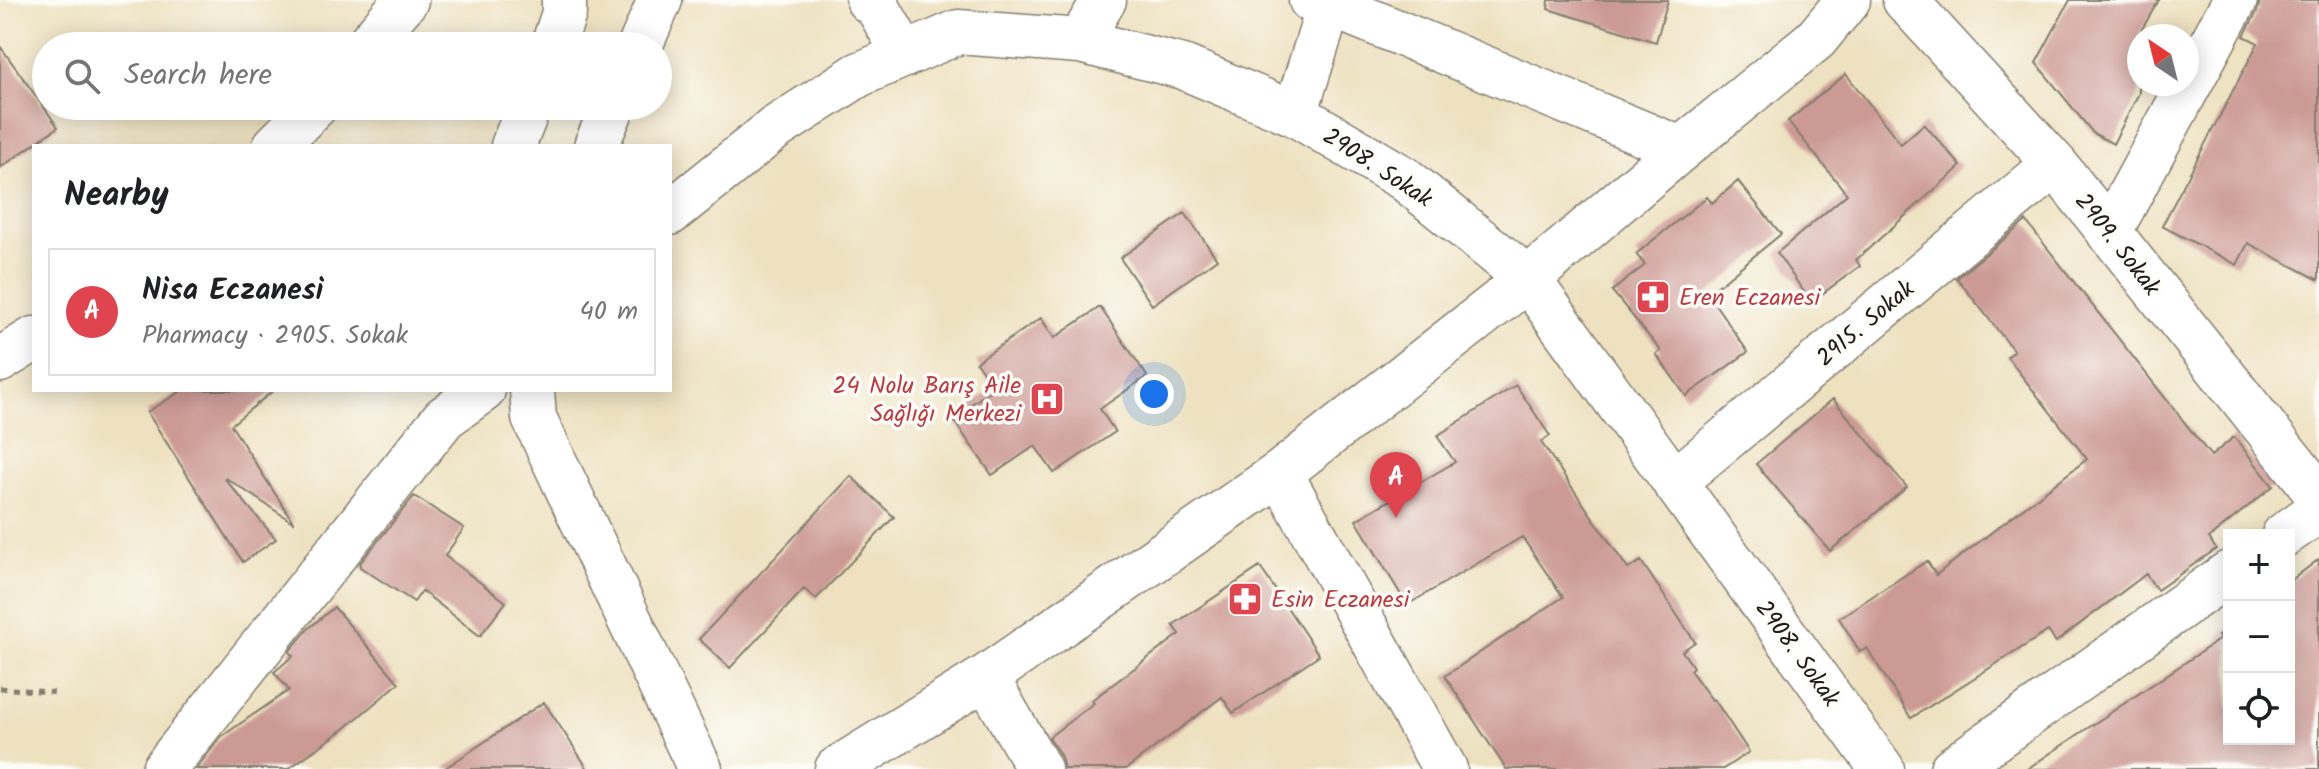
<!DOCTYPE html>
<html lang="en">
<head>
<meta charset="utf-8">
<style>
  body { margin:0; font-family:Kalam,sans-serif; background:#f2f2f2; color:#202124 }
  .controls { position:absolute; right:24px; bottom:24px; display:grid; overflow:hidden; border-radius:0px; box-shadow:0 4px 20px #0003 }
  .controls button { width:72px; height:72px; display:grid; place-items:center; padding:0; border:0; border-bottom:2px solid #e0e0e0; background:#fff; color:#202124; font:40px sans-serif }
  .compass { position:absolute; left:2127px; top:24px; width:72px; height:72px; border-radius:50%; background:#fff; box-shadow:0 4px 20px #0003; rotate:325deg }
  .you { position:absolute; left:1154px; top:394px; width:28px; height:28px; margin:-20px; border:6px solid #fff; border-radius:50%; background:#1a73e8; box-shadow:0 0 0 12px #1a73e833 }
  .badge { display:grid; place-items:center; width:52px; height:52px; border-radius:50%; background:#d93025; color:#fff; font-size:26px; font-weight:700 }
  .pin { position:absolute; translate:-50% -66px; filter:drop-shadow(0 2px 4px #0008) }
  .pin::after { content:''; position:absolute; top:42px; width:28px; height:24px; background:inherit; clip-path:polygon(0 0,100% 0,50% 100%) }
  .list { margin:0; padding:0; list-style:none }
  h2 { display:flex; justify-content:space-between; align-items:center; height:104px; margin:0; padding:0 32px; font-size:34px }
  h2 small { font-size:26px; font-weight:400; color:#757577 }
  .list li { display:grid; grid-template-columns:52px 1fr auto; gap:24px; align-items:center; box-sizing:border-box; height:128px; margin:0 16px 16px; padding:0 16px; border:2px solid #e0e0e0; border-radius:0px }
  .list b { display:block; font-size:30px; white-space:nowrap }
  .list p { margin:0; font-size:26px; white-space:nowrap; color:#757577 }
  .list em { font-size:26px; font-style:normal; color:#757577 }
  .icon { flex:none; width:44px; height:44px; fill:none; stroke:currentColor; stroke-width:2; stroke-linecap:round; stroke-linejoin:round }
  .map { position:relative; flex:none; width:2319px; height:769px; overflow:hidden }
  .search { position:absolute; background:#fff; box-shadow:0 4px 20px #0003; left:32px; top:32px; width:640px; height:88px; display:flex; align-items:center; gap:20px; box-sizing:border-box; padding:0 28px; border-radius:44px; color:#757577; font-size:30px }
  .panel { position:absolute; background:#fff; box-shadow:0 4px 20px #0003; left:32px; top:144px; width:640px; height:248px; border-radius:0px }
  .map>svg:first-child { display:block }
  .building { fill:#cc9a94 }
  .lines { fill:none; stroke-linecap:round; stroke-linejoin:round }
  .minor-casing { stroke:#847e6e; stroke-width:47 }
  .path { stroke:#847e6e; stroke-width:5; stroke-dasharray:6 6; stroke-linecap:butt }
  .minor { stroke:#fff; stroke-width:44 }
  .labels { text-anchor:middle; stroke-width:7; stroke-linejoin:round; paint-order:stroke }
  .street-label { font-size:24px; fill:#1c1c1c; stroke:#fdfcf7 }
  .health-label { font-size:24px; fill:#be3a42; stroke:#fdfcf7; text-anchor:start }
</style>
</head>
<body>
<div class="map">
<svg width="2319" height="769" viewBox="0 0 2319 769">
  <rect width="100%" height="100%" fill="#fdfcf7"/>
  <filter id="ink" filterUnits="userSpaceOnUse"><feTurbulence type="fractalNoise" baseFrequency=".0125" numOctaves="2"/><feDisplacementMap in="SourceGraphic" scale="16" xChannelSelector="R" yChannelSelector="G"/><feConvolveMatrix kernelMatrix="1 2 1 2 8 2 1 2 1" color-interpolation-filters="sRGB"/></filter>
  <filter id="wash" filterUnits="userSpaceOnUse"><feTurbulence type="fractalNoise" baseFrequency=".006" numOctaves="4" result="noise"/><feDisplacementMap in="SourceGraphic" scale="32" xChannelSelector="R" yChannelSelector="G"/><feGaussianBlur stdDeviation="1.8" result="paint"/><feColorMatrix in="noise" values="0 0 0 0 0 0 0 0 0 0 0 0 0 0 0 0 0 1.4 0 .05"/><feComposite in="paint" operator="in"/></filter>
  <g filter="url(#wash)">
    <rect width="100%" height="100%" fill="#ede1c0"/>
    <g id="blocks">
      <path class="building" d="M 1549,0 L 1668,0 L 1656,42 L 1548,9 Z
        M 2070,0 L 2159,0 L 2139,34 L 2139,93 L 2113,144 L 2093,133 L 2036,63 Z
        M 2260,0 L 2319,0 L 2319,280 L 2248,243 L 2237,265 L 2162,226 L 2258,43 L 2244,36 L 2257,12 Z
        M 0,46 L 58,127 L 0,168 Z
        M 1846,74 L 1901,144 L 1924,124 L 1961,166 L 1856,260 L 1860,266 L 1811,302 L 1777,253 L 1847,194 L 1788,121 Z
        M 1738,181 L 1781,234 L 1708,294 L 1748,352 L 1686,396 L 1656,354 L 1661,351 L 1612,291 L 1645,265 L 1636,254 L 1707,197 L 1712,203 Z
        M 1185,213 L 1217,259 L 1152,305 L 1120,258 Z
        M 2026,221 L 2211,456 L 2234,437 L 2273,486 L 2209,538 L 2216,549 L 2157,590 L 2146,574 L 2056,642 L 2048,631 L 1911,718 L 1867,648 L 1860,652 L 1839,618 L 1927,561 L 1936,575 L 2087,459 L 2007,357 L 2014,351 L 1957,278 Z
        M 1100,307 L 1147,376 L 1100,409 L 1115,432 L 1054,473 L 1035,446 L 992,475 L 952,418 L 994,388 L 976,362 L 1041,318 L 1054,338 Z
        M 1516,385 L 1550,436 L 1541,442 L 1628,569 L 1641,561 L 1695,642 L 1682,651 L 1693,667 L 1690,670 L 1712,700 L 1714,699 L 1749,752 L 1723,769 L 1506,769 L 1445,676 L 1563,597 L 1522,537 L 1407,605 L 1356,520 L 1455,462 L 1437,436 Z
        M 183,390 L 274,390 L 231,425 L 294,523 L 226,478 L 225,479 L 276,539 L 243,562 L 147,412 Z
        M 1833,399 L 1907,487 L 1830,551 L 1756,464 Z
        M 851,476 L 894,517 L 816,599 L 804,589 L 730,668 L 699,639 Z
        M 414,496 L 464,528 L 445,556 L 506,602 L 480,636 L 422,591 L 414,602 L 360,567 L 360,563 Z
        M 2319,559 L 2319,769 L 2027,769 L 2220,639 L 2218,636 L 2229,627 L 2229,739 L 2289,739 L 2289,582 Z
        M 1260,567 L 1319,655 L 1233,713 L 1222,697 L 1126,769 L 1064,769 L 1061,757 L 1049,737 L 1094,703 L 1092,700 L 1180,634 L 1173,625 Z
        M 334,607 L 399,683 L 344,729 L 288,769 L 196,769 L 221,737 L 289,690 L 274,672 L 293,656 L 289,652 L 308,629 Z
        M 544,702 L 588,769 L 444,769 Z"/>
    </g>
  </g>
  <g filter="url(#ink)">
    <use href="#blocks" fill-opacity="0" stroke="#847e6e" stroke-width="2"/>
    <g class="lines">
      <g class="minor-casing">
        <path id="minor" d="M 868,0 L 878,8 L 905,55
          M 1311,0 L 1329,4 L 1681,149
          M 1905,0 L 2055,164 L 2307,480 L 2319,499
          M 1080,41 L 1104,0
          M 367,46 L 406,0
          M 553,46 L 564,13 L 564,0
          M 640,46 L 660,0
          M 1295,114 L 1331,0
          M 275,146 L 315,106
          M 513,146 L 529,106
          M 596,146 L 613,106
          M 670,213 L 774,129 L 858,75 L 958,32 L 1080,41 L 1183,67 L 1295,114 L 1405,179 L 1528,279 L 1882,769
          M 2109,233 L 2235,0
          M 0,360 L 34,339
          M 532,390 L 534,418 L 700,769
          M 1280,473 L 1445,769
          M 1674,482 L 2055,164
          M 2284,535 L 2319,510
          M 986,677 L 1039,769
          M 164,769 L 444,418 L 483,390
          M 837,769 L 986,677 L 1280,473 L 1528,279 L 1681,149 L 1816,39 L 1848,0
          M 1952,769 L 2229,573"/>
      </g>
      <path class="path" d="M 0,688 L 58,693"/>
      <use href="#minor" class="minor"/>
    </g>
  </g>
  <defs>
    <g id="pharmacy-square" transform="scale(1.8)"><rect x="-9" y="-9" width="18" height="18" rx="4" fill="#e0444e" stroke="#fdfcf7"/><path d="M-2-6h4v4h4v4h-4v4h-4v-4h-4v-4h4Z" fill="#fff"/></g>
    <g id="hospital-square" transform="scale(1.8)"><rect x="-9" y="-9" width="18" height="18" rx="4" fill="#e0444e" stroke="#fdfcf7"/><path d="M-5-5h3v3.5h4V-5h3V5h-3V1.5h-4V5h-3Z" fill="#fff"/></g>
  </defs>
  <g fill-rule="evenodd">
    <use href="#pharmacy-square" x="1653" y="297"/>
    <use href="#hospital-square" x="1047" y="399"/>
    <use href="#pharmacy-square" x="1245" y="599"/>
  </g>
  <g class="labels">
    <g class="street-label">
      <text transform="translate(1378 167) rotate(33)" y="8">2908. Sokak</text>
      <text transform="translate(2118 244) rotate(52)" y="8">2909. Sokak</text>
      <text transform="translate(1865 323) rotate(-40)" y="8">2915. Sokak</text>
      <text transform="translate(1798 653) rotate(54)" y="8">2908. Sokak</text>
    </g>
    <g class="health-label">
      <text x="1679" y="305">Eren Eczanesi</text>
      <text x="1021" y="393" text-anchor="end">24 Nolu Barış Aile<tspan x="1021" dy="28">Sağlığı Merkezi</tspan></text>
      <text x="1271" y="607">Esin Eczanesi</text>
    </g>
  </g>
</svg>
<div class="controls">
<button>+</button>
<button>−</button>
<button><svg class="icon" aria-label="locate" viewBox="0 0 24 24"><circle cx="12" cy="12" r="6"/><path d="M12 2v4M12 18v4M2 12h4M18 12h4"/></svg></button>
</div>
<svg class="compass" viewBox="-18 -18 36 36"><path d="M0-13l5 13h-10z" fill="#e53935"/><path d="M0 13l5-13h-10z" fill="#757577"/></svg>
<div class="you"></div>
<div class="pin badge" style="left:1396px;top:518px;background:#e0444e">A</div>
<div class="search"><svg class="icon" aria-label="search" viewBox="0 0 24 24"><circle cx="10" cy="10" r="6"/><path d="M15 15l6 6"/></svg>Search here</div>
<section class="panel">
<h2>Nearby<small></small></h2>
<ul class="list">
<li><span class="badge" style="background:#e0444e">A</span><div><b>Nisa Eczanesi</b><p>Pharmacy · 2905. Sokak</p></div><em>40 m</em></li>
</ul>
</section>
</div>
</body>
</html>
